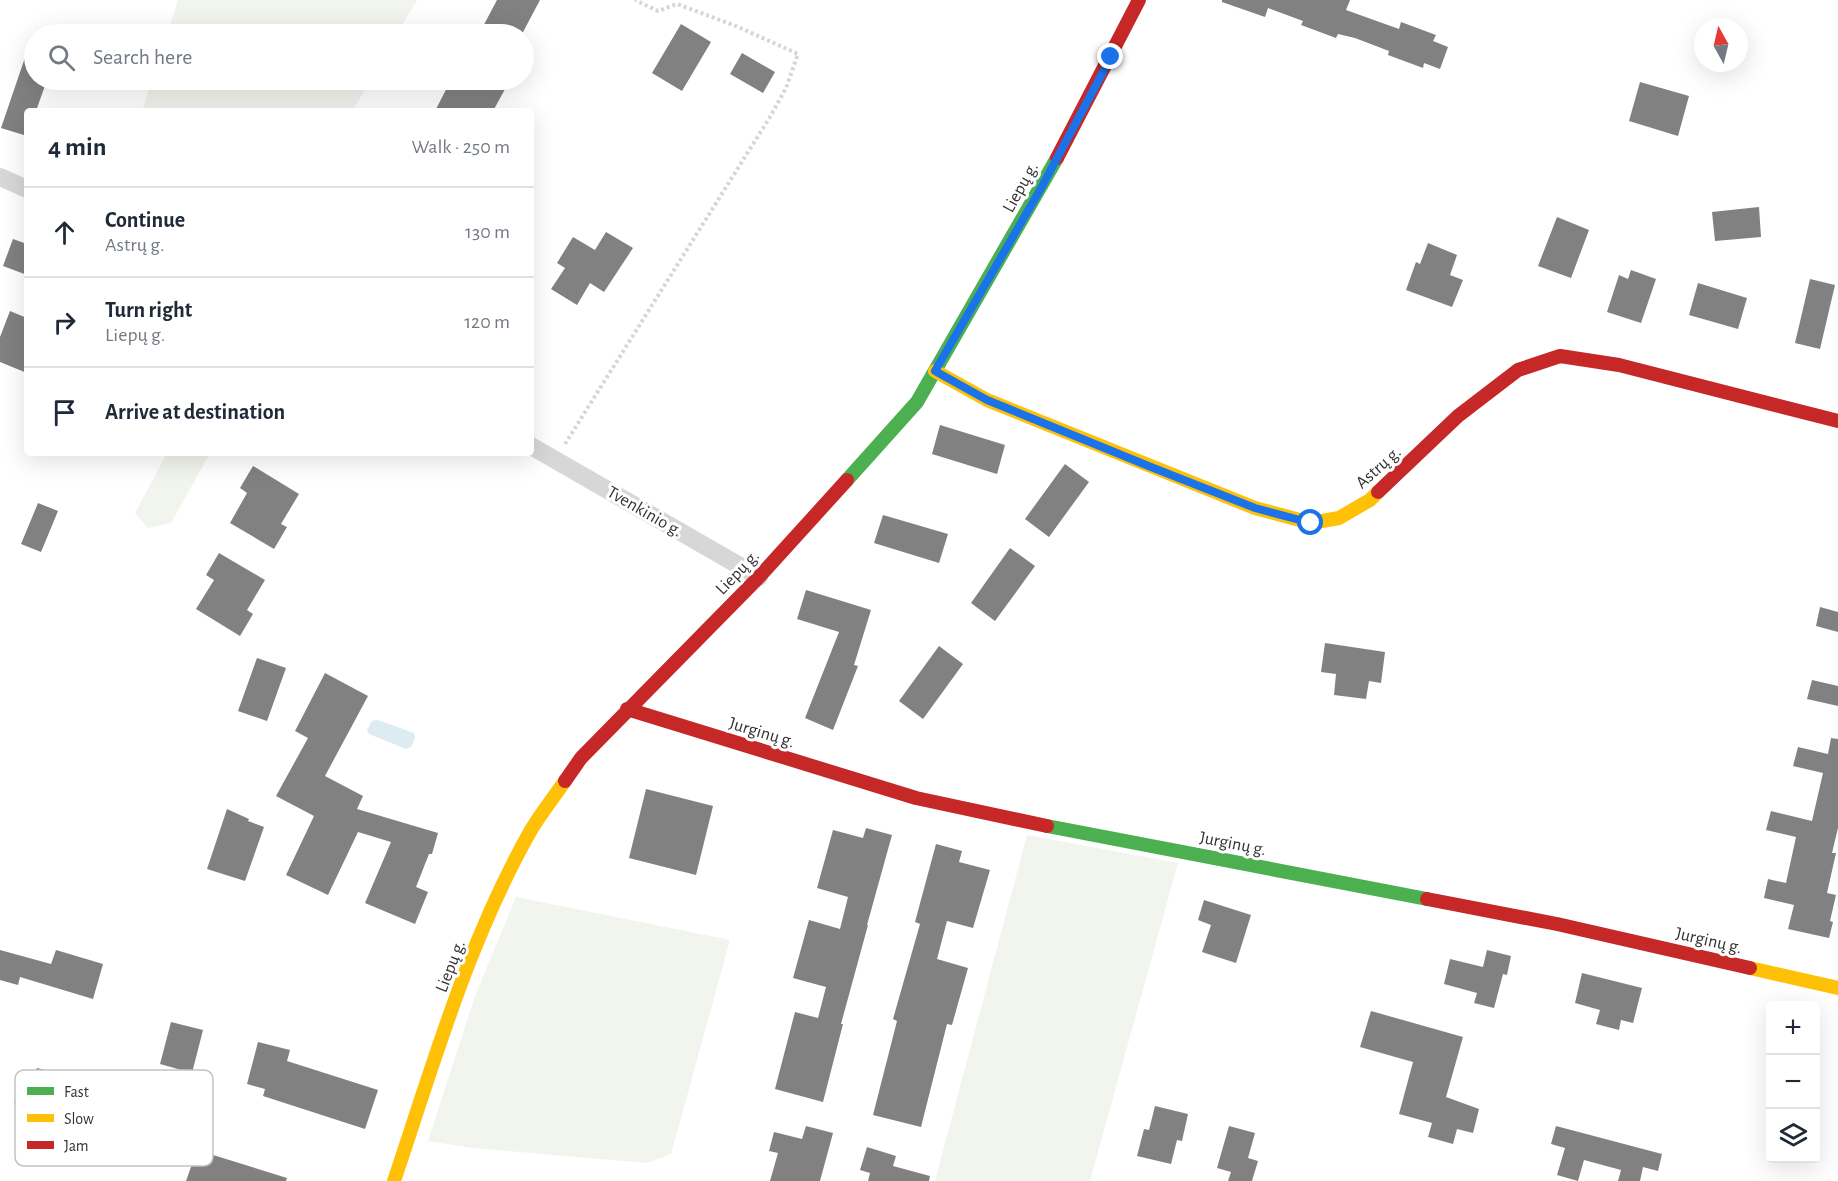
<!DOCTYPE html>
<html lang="en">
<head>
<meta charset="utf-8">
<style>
  body { margin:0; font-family:"Alegreya Sans",sans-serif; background:#f2f2f3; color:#1f2937 }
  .controls { position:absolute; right:18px; bottom:18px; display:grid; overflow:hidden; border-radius:6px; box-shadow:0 6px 24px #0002 }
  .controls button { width:54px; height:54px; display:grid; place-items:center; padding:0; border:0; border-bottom:2px solid #e0e1e3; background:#fff; color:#1f2937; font:30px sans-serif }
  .compass { position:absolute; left:1694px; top:18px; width:54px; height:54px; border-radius:50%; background:#fff; box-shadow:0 6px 24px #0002; rotate:352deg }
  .stop { position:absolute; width:18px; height:18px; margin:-14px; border:4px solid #1a73e8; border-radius:50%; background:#fff }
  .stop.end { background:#1a73e8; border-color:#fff; box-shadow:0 2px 6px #0008 }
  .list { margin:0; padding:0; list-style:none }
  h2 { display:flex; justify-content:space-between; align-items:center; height:78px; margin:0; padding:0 24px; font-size:26px }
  h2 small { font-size:20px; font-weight:400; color:#747a83 }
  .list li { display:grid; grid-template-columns:39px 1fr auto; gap:18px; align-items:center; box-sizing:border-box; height:90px; padding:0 24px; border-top:2px solid #e0e1e3 }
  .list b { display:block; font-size:22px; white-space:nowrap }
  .list p { margin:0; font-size:20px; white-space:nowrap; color:#747a83 }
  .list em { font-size:20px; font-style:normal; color:#747a83 }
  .icon { flex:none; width:33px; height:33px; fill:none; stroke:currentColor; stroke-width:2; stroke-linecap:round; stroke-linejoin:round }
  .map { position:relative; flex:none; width:1838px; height:1181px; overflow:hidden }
  .search { position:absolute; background:#fff; box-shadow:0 6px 24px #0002; left:24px; top:24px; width:510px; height:66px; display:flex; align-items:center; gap:15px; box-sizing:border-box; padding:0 21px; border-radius:33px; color:#747a83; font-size:22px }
  .panel { position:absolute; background:#fff; box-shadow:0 6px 24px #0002; left:24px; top:108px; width:510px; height:348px; border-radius:6px }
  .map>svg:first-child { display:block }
  .green { fill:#f1f5ed }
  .water { fill:#ddebf3 }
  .building { fill:#818181 }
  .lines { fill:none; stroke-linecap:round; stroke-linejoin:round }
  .path { stroke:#d6d6d6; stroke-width:4; stroke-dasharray:3 3; stroke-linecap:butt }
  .street { stroke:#d7d7d7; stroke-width:18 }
  .fast { stroke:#4caf50; stroke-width:14 }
  .slow { stroke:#ffc107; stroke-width:14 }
  .jam { stroke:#c62828; stroke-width:14 }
  .route { stroke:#1a73e8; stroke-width:8 }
  .labels { text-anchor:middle; stroke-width:6; stroke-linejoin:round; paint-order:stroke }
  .street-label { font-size:18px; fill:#333; stroke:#fff }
  .key { fill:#fff; stroke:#c2c2c2; stroke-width:1.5 }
  .key-label { font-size:16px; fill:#333 }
</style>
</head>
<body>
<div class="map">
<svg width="1838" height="1181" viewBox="0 0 1838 1181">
  <rect width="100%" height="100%" fill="#fff"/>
  <path class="green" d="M 178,0 L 417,0 L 397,34 L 167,34 Z
    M 152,80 L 371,80 L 352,111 L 142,111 Z
    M 167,453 L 210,453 L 171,523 L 148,528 L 135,513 Z
    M 1027,835 L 1178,863 L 1090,1181 L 935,1181 Z
    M 516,897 L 730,940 L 671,1154 L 647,1163 L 473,1148 L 428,1141 L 475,996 Z"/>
  <path class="water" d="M 378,720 L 414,733 L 415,738 L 411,747 L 406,749 L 369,734 L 367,730 L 372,721 Z"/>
  <path class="building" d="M 497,0 L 540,0 L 522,34 L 479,34 Z
    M 1222,0 L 1350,0 L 1346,10 L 1399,29 L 1401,22 L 1436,35 L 1433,41 L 1448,47 L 1440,69 L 1424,63 L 1423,68 L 1388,55 L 1389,51 L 1355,38 L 1338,34 L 1336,38 L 1301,25 L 1303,21 L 1268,8 L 1265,17 L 1222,2 Z
    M 681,24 L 711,42 L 682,91 L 652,73 Z
    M 32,37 L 34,37 L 34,80 L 47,80 L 36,111 L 27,111 L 27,136 L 1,128 Z
    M 742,53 L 775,72 L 763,93 L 730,74 Z
    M 451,80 L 510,80 L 493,111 L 435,111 Z
    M 1640,82 L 1689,96 L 1678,136 L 1629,121 Z
    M 1759,207 L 1761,237 L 1715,241 L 1712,212 Z
    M 1557,217 L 1589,230 L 1571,278 L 1538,266 Z
    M 606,232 L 633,248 L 604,292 L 590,283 L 577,305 L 551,289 L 565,268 L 557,263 L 573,237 L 595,250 Z
    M 13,239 L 27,244 L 27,275 L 3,266 Z
    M 1428,243 L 1457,255 L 1450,275 L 1463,280 L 1452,307 L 1406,290 L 1416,262 L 1420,264 Z
    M 1631,270 L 1656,279 L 1641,323 L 1607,312 L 1619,275 L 1628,279 Z
    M 1810,279 L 1835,285 L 1820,349 L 1795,343 Z
    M 1698,283 L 1747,298 L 1738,329 L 1689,315 Z
    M 10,311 L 27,318 L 27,373 L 0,362 L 0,337 Z
    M 940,425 L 1005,445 L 997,474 L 932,454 Z
    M 1065,464 L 1089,482 L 1049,537 L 1025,519 Z
    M 253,466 L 299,494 L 281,524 L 287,527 L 274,549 L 230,523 L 247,493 L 240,488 Z
    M 38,503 L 58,511 L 41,552 L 21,544 Z
    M 883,515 L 948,534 L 939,563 L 874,543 Z
    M 1010,548 L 1035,566 L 995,621 L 971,603 Z
    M 219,553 L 265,580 L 247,610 L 253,614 L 240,636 L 196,609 L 214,580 L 206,575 Z
    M 806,590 L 871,610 L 854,665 L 858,666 L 833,730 L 805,718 L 839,632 L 797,619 Z
    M 1820,607 L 1838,612 L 1838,632 L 1816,626 Z
    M 1325,643 L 1385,652 L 1381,683 L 1369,681 L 1366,699 L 1334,695 L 1336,674 L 1321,672 Z
    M 939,646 L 963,664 L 923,719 L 899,701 Z
    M 257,658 L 286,668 L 267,721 L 238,711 Z
    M 325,673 L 368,696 L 325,776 L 363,796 L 357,809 L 438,833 L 432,854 L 429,854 L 416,887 L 428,892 L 415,924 L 365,903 L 391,842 L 358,832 L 328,895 L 286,875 L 314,816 L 276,796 L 308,738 L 295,731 Z
    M 1812,680 L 1838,686 L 1838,706 L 1807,699 Z
    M 1831,738 L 1838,739 L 1838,828 L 1832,853 L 1836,853 L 1827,893 L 1836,895 L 1830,921 L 1833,922 L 1829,938 L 1788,929 L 1794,905 L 1764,898 L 1768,879 L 1786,883 L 1796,837 L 1766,830 L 1771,811 L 1812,821 L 1823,773 L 1793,766 L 1798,747 L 1828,754 Z
    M 646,789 L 713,806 L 696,875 L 629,858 Z
    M 227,809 L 249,819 L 248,821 L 264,827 L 245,881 L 207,869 Z
    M 866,828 L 892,835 L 867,925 L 868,925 L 841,1024 L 843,1024 L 823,1102 L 775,1089 L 795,1012 L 818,1018 L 826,987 L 793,978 L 809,920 L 840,929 L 848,897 L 817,888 L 833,830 L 863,838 Z
    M 936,844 L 962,851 L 959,862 L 990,870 L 973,928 L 947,921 L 937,959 L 968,968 L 952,1025 L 947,1024 L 921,1127 L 873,1115 L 897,1021 L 893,1019 L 920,924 L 915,922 Z
    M 1204,900 L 1251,915 L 1236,963 L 1202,952 L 1211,925 L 1198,920 Z
    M 0,950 L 51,964 L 56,950 L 103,964 L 93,999 L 20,977 L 18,985 L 0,980 Z
    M 1487,950 L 1511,956 L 1507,975 L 1503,974 L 1494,1008 L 1474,1003 L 1477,993 L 1444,984 L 1450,959 L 1483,967 Z
    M 1582,973 L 1642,988 L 1633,1023 L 1621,1020 L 1619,1030 L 1596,1024 L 1600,1010 L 1575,1003 Z
    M 1371,1011 L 1463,1037 L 1446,1097 L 1479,1109 L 1473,1133 L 1457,1129 L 1453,1144 L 1428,1137 L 1432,1123 L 1399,1114 L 1413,1062 L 1360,1047 Z
    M 171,1022 L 203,1030 L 192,1073 L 160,1064 Z
    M 258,1042 L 290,1050 L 287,1061 L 378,1090 L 365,1129 L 263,1096 L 265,1089 L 247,1084 Z
    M 37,1068 L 57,1073 L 55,1080 L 67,1083 L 58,1116 L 14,1103 L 23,1070 L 35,1073 Z
    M 1155,1106 L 1188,1114 L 1182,1141 L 1177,1140 L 1171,1164 L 1137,1156 L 1144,1129 L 1149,1130 Z
    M 806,1126 L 833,1133 L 820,1181 L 770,1181 L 778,1153 L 769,1151 L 774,1132 L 802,1139 Z
    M 1229,1126 L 1255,1133 L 1248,1158 L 1258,1161 L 1252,1181 L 1228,1181 L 1231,1172 L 1217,1168 Z
    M 1556,1126 L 1662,1154 L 1658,1171 L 1643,1167 L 1640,1181 L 1618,1181 L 1621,1170 L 1584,1160 L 1578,1181 L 1557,1175 L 1565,1148 L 1551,1144 Z
    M 867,1147 L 896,1156 L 893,1166 L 930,1176 L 929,1181 L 868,1181 L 870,1173 L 860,1170 Z
    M 197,1150 L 287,1178 L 286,1181 L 186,1181 Z"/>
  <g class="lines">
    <path class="path" d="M 565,444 L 770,117 L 786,88 L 798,54 L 736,26 L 677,4 L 658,11 L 635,0"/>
    <path class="street" d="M 0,177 L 27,189
      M 531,446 L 759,577"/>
    <path class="fast" d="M 847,480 L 917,402 L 1057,158
      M 1047,826 L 1427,899"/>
    <path class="slow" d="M 935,371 L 987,400 L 1255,508 L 1311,523 L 1339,518 L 1370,500 L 1378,492
      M 1750,968 L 1838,988
      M 394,1181 C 434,1062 469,939 531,830 C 541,813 554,797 565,781"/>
    <path class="jam" d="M 1057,158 L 1139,0
      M 1378,492 L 1458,416 L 1518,370 L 1560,356 L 1619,365 L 1838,421
      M 627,709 L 916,798 L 1047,826
      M 565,781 L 581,758 L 759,577 L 847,480
      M 1427,899 L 1557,924 L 1750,968"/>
  </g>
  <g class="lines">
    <path class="route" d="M 1111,57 L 1040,190 L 935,371 L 987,400 L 1151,467 L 1255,508 L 1311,523"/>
  </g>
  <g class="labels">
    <g class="street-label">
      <text transform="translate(1020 187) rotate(-61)" y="6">Liepų g.</text>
      <text transform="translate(1378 467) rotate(-42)" y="6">Astrų g.</text>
      <text transform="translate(645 511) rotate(30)" y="6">Tvenkinio g.</text>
      <text transform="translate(737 572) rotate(-46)" y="6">Liepų g.</text>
      <text transform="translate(762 732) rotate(17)" y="6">Jurginų g.</text>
      <text transform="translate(1233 843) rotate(11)" y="6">Jurginų g.</text>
      <text transform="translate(1709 940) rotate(13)" y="6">Jurginų g.</text>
      <text transform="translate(450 966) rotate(-69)" y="6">Liepų g.</text>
    </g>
  </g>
  <rect x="15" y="1070" width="198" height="96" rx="9" class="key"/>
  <rect x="27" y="1087" width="27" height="8" fill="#4caf50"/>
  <rect x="27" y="1114" width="27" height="8" fill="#ffc107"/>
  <rect x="27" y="1141" width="27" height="8" fill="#c62828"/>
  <g class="key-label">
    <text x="64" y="1097">Fast</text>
    <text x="64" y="1124">Slow</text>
    <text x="64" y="1151">Jam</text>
  </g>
</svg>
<div class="controls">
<button>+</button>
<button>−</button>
<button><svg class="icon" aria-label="layers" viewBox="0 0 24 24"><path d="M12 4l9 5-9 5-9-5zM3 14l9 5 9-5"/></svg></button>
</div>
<svg class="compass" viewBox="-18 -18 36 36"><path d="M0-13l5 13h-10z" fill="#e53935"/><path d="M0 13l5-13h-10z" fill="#747a83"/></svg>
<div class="stop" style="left:1311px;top:523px"></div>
<div class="stop end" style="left:1111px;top:57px"></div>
<div class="search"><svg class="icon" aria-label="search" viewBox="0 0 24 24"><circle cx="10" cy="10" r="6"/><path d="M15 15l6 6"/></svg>Search here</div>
<section class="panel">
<h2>4 min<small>Walk · 250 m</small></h2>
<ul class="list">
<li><svg class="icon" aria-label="ahead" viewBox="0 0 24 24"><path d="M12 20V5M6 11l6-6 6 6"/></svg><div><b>Continue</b><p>Astrų g.</p></div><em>130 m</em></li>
<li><svg class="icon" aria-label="right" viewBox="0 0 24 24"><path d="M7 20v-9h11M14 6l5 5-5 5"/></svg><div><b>Turn right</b><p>Liepų g.</p></div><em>120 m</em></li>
<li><svg class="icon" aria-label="arrive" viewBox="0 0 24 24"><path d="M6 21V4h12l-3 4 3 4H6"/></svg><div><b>Arrive at destination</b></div></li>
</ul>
</section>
</div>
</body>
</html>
